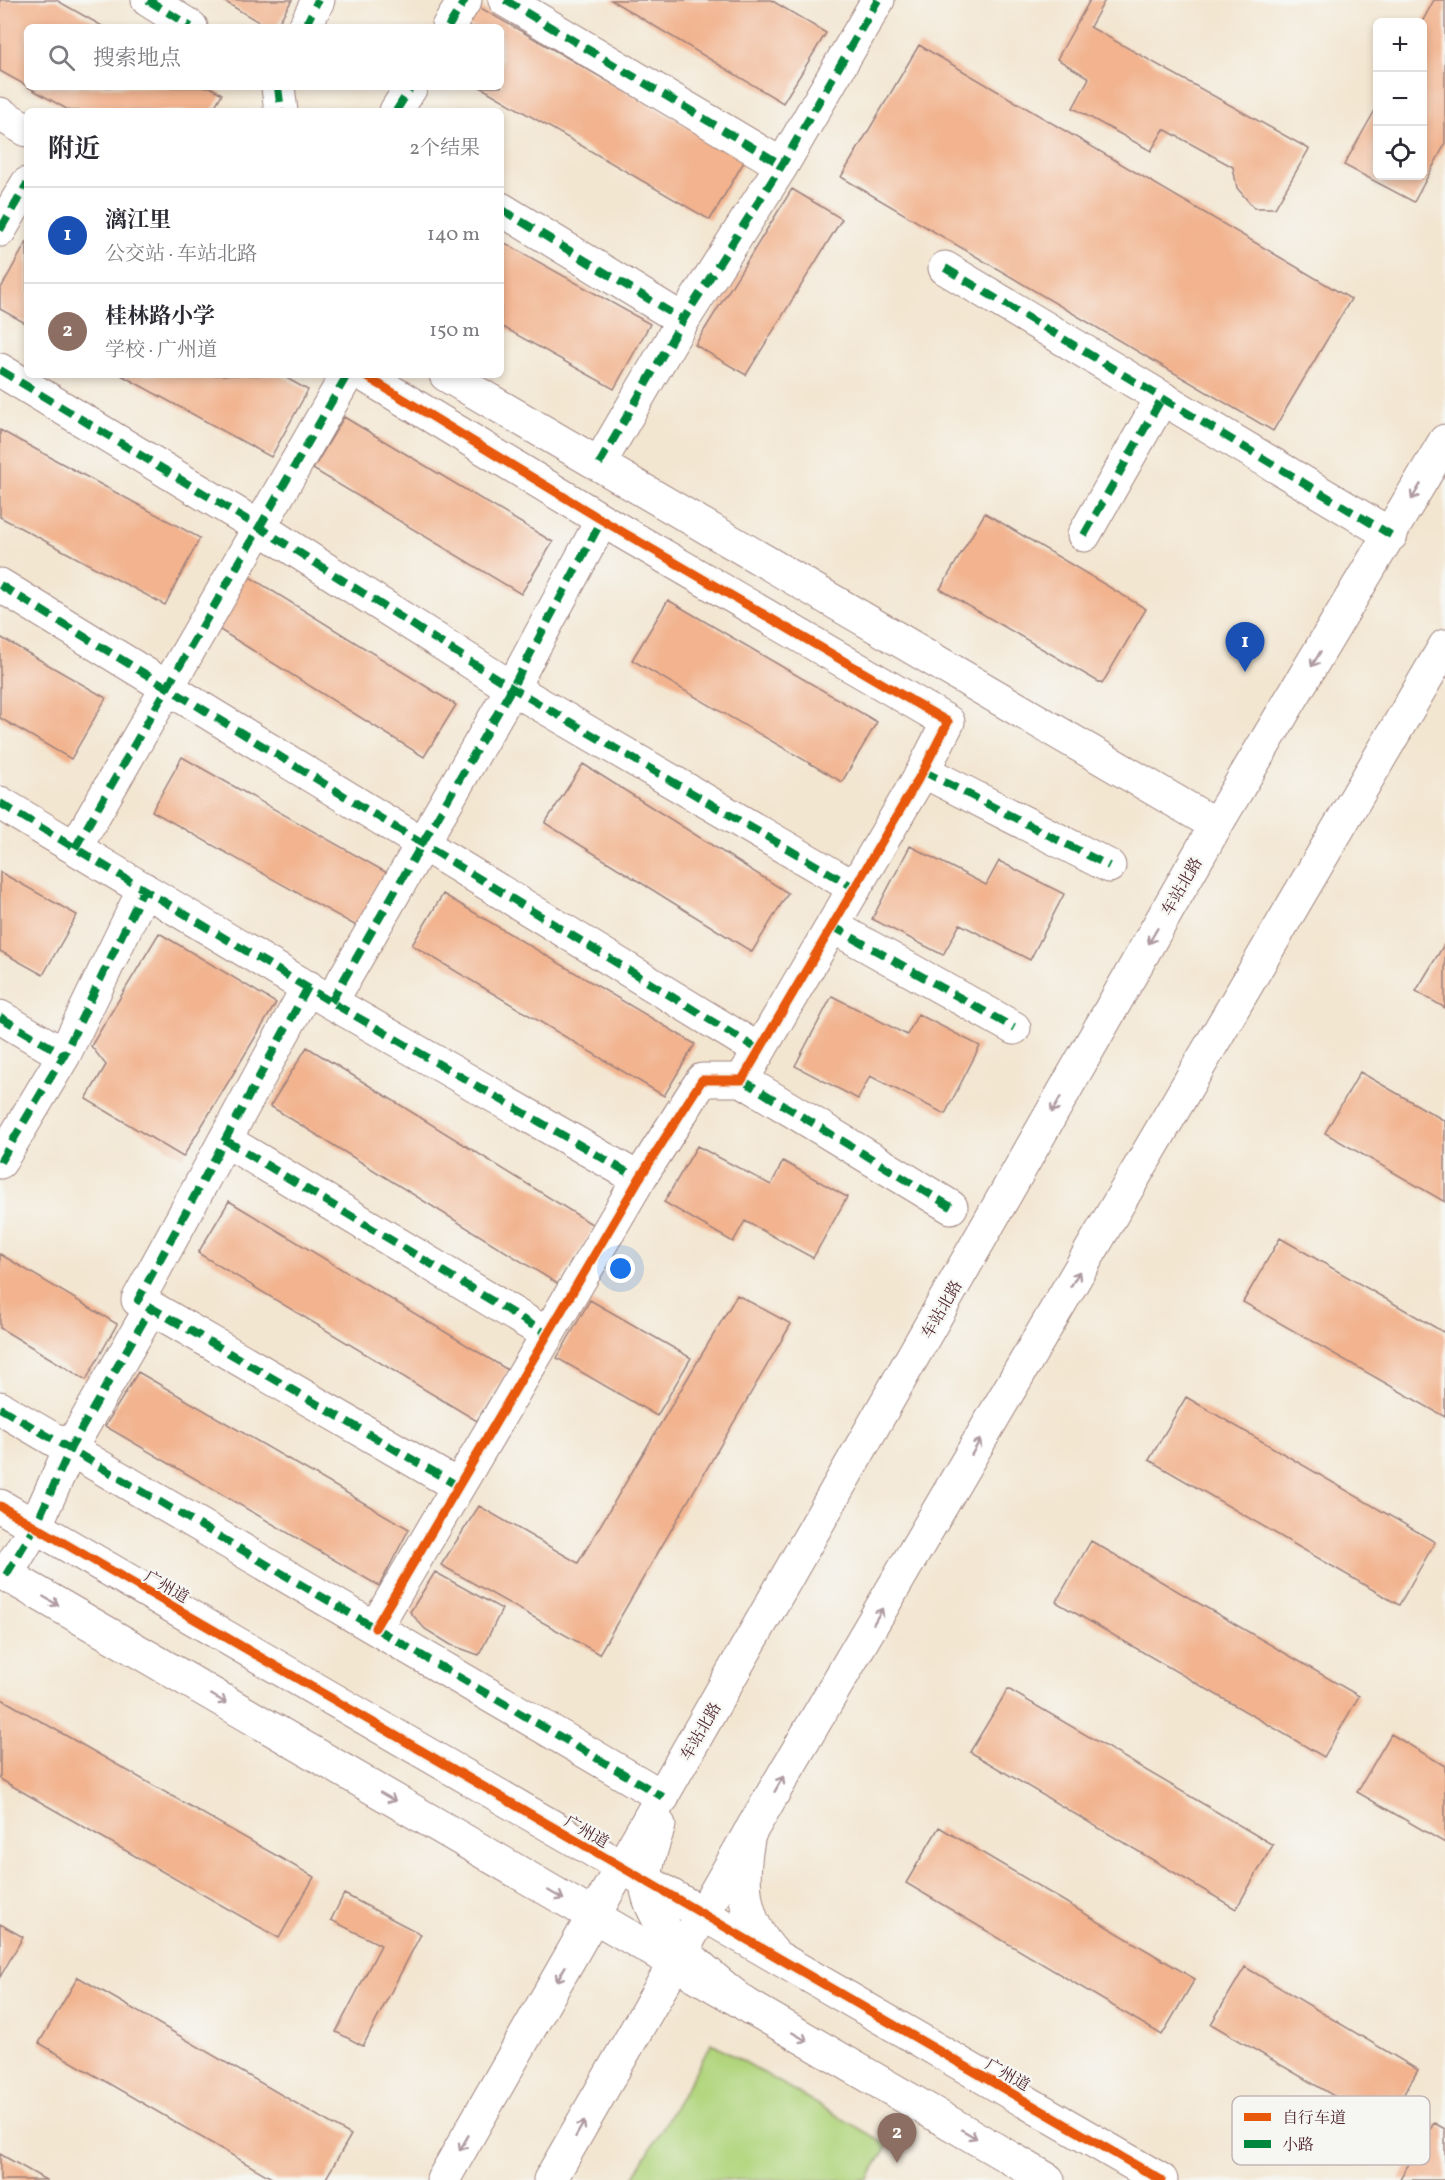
<!DOCTYPE html>
<html lang="zh">
<head>
<meta charset="utf-8">
<style>
  body { margin:0; font-family:Vollkorn,"Noto Serif SC",serif; background:#f2f2f3; color:#2b2b33 }
  .controls { position:absolute; right:18px; top:18px; display:grid; overflow:hidden; border-radius:9px; box-shadow:0 3px 9px #0003 }
  .controls button { width:54px; height:54px; display:grid; place-items:center; padding:0; border:0; border-bottom:2px solid #e1e1e2; background:#fff; color:#2b2b33; font:30px sans-serif }
  .you { position:absolute; left:621px; top:1269px; width:21px; height:21px; margin:-15px; border:4px solid #fff; border-radius:50%; background:#1a73e8; box-shadow:0 0 0 9px #1a73e833 }
  .badge { display:grid; place-items:center; width:39px; height:39px; border-radius:50%; background:#0b8043; color:#fff; font-size:20px; font-weight:700 }
  .pin { position:absolute; translate:-50% -50px; filter:drop-shadow(0 2px 3px #0008) }
  .pin::after { content:''; position:absolute; top:32px; width:21px; height:18px; background:inherit; clip-path:polygon(0 0,100% 0,50% 100%) }
  .list { margin:0; padding:0; list-style:none }
  h2 { display:flex; justify-content:space-between; align-items:center; height:78px; margin:0; padding:0 24px; font-size:26px }
  h2 small { font-size:20px; font-weight:400; color:#7c7c81 }
  .list li { display:grid; grid-template-columns:39px 1fr auto; gap:18px; align-items:center; box-sizing:border-box; height:96px; padding:0 24px; border-top:2px solid #e1e1e2 }
  .list b { display:block; font-size:22px; white-space:nowrap }
  .list p { margin:0; font-size:20px; white-space:nowrap; color:#7c7c81 }
  .list em { font-size:20px; font-style:normal; color:#7c7c81 }
  .icon { flex:none; width:33px; height:33px; fill:none; stroke:currentColor; stroke-width:2; stroke-linecap:round; stroke-linejoin:round }
  .map { position:relative; flex:none; width:1445px; height:2180px; overflow:hidden }
  .search { position:absolute; background:#fff; box-shadow:0 3px 9px #0003; left:24px; top:24px; width:480px; height:66px; display:flex; align-items:center; gap:15px; box-sizing:border-box; padding:0 21px; border-radius:9px; color:#7c7c81; font-size:22px }
  .panel { position:absolute; background:#fff; box-shadow:0 3px 9px #0003; left:24px; top:108px; width:480px; height:270px; border-radius:9px }
  .map>svg:first-child { display:block }
  .green { fill:#b1d57d; stroke:#7e7a54; stroke-width:1.5 }
  .building { fill:#f2b38e }
  .lines { fill:none; stroke-linecap:round; stroke-linejoin:round }
  .minor-casing { stroke:#9e827e; stroke-width:35 }
  .major-casing { stroke:#9e827e; stroke-width:35 }
  .minor { stroke:#fff; stroke-width:33 }
  .major { stroke:#fff; stroke-width:33 }
  .quiet { stroke:#00873e; stroke-width:8; stroke-dasharray:15 8; stroke-linecap:butt }
  .cycleway-casing { stroke:#f6f6f2; stroke-width:13 }
  .cycleway { stroke:#e8590c; stroke-width:9 }
  .oneway { stroke:#ae9aa0 }
  .labels { text-anchor:middle; stroke-width:4.5; stroke-linejoin:round; paint-order:stroke }
  .street-label { font-size:16px; fill:#4a1f2b; stroke:#f6f6f2 }
  .key { fill:#f6f6f2; stroke:#c2b6b6; stroke-width:1.5 }
  .key-label { font-size:16px; fill:#4a1f2b }
</style>
</head>
<body>
<div class="map">
<svg width="1445" height="2180" viewBox="0 0 1445 2180">
  <rect width="100%" height="100%" fill="#f6f6f2"/>
  <filter id="ink" filterUnits="userSpaceOnUse"><feTurbulence type="fractalNoise" baseFrequency=".0167" numOctaves="2"/><feDisplacementMap in="SourceGraphic" scale="12" xChannelSelector="R" yChannelSelector="G"/><feConvolveMatrix kernelMatrix="1 2 1 2 8 2 1 2 1" color-interpolation-filters="sRGB"/></filter>
  <filter id="wash" filterUnits="userSpaceOnUse"><feTurbulence type="fractalNoise" baseFrequency=".008" numOctaves="4" result="noise"/><feDisplacementMap in="SourceGraphic" scale="24" xChannelSelector="R" yChannelSelector="G"/><feGaussianBlur stdDeviation="1.35" result="paint"/><feColorMatrix in="noise" values="0 0 0 0 0 0 0 0 0 0 0 0 0 0 0 0 0 1.4 0 .05"/><feComposite in="paint" operator="in"/></filter>
  <g filter="url(#wash)">
    <rect width="100%" height="100%" fill="#f3e6d1"/>
    <path class="green" d="M 712,2043 L 888,2145 L 867,2180 L 632,2180 Z"/>
    <g id="blocks">
      <path class="building" d="M 0,0 L 56,0 L 104,27 L 27,27 L 27,86 L 0,71 Z
        M 222,0 L 292,0 L 276,27 L 267,27 Z
        M 611,0 L 771,0 L 826,33 L 783,103 Z
        M 1090,0 L 1105,0 L 1090,27 L 1309,149 L 1275,208 L 1254,208 L 1237,188 L 1233,167 L 1164,129 L 1151,151 L 1073,108 L 1089,78 L 1057,59 Z
        M 1434,0 L 1445,0 L 1445,144 L 1414,202 L 1344,165 L 1378,105 L 1378,176 L 1422,176 L 1422,22 Z
        M 472,3 L 745,160 L 710,220 L 480,87 L 501,87 L 501,27 L 459,27 Z
        M 919,45 L 1351,299 L 1273,431 L 841,177 Z
        M 28,87 L 210,87 L 222,94 L 212,111 L 70,111 Z
        M 792,189 L 842,219 L 746,375 L 695,345 Z
        M 27,241 L 27,324 L 0,309 L 0,290 Z
        M 501,241 L 650,324 L 614,389 L 501,326 Z
        M 121,375 L 281,375 L 308,390 L 271,457 Z
        M 344,417 L 553,542 L 521,594 L 313,469 Z
        M 0,430 L 200,538 L 165,605 L 0,517 Z
        M 985,513 L 1146,609 L 1102,684 L 940,589 Z
        M 245,574 L 456,705 L 424,757 L 212,625 Z
        M 668,600 L 877,722 L 842,782 L 632,660 Z
        M 0,637 L 106,698 L 71,759 L 0,718 Z
        M 182,757 L 389,874 L 358,927 L 152,811 Z
        M 583,764 L 788,893 L 752,952 L 545,823 Z
        M 910,846 L 986,885 L 999,861 L 1064,894 L 1030,960 L 960,924 L 943,955 L 872,919 Z
        M 0,872 L 77,915 L 43,975 L 0,951 Z
        M 443,894 L 695,1044 L 664,1096 L 412,945 Z
        M 159,933 L 276,1003 L 183,1157 L 86,1099 L 106,1065 L 91,1046 Z
        M 1445,943 L 1445,1008 L 1416,991 Z
        M 832,996 L 907,1035 L 918,1014 L 980,1046 L 945,1114 L 870,1076 L 858,1099 L 795,1066 Z
        M 307,1047 L 595,1226 L 558,1284 L 270,1106 Z
        M 1360,1072 L 1445,1121 L 1445,1202 L 1325,1133 Z
        M 697,1146 L 771,1185 L 783,1161 L 847,1197 L 813,1258 L 745,1221 L 733,1242 L 664,1202 Z
        M 229,1201 L 508,1370 L 477,1421 L 198,1253 Z
        M 1280,1238 L 1445,1333 L 1445,1417 L 1243,1302 Z
        M 0,1254 L 117,1324 L 86,1380 L 0,1328 Z
        M 737,1295 L 791,1324 L 599,1654 L 441,1565 L 479,1506 L 578,1563 Z
        M 590,1300 L 691,1358 L 657,1416 L 557,1358 Z
        M 138,1372 L 409,1529 L 379,1586 L 105,1426 Z
        M 1186,1397 L 1435,1542 L 1399,1605 L 1149,1460 Z
        M 1091,1541 L 1359,1696 L 1324,1757 L 1056,1602 Z
        M 435,1572 L 502,1609 L 479,1655 L 451,1645 L 425,1629 L 410,1612 Z
        M 1008,1689 L 1273,1845 L 1236,1909 L 970,1752 Z
        M 0,1698 L 314,1877 L 279,1938 L 0,1779 Z
        M 1391,1734 L 1445,1766 L 1445,1843 L 1357,1792 Z
        M 939,1827 L 1195,1979 L 1162,2035 L 906,1883 Z
        M 344,1894 L 421,1934 L 363,2046 L 336,2032 L 381,1945 L 331,1920 Z
        M 0,1924 L 23,1937 L 0,1977 Z
        M 1245,1967 L 1418,2070 L 1385,2126 L 1211,2024 Z
        M 78,1977 L 351,2135 L 325,2180 L 275,2180 L 39,2043 Z
        M 1434,2123 L 1445,2129 L 1445,2180 L 1399,2180 Z
        M 0,2154 L 46,2180 L 0,2180 Z"/>
    </g>
  </g>
  <g filter="url(#ink)">
    <use href="#blocks" fill-opacity="0" stroke="#9e827e" stroke-width="1.5"/>
    <g class="lines">
      <g class="minor-casing">
        <path id="minor" d="M 148,0 L 191,27
          M 505,0 L 782,165
          M 305,27 L 318,0
          M 448,27 L 465,0
          M 278,87 L 281,111
          M 396,111 L 411,87
          M 0,114 L 27,130
          M 501,209 L 683,320
          M 0,230 L 27,184
          M 945,268 L 1391,535
          M 0,370 L 259,527 L 512,688 L 855,888
          M 364,375 L 602,520 L 948,722 L 923,771 L 742,1080 L 702,1080 L 639,1179 L 375,1628
          M 446,375 L 1216,825
          M 599,464 L 683,320 L 782,165 L 878,0
          M 1084,535 L 1162,398
          M 0,585 L 759,1050
          M 923,771 L 1109,866
          M 0,803 L 331,1002 L 639,1179
          M 75,848 L 347,375
          M 832,926 L 1014,1028
          M 308,987 L 138,1300 L 458,1486
          M 331,1002 L 512,688 L 602,520
          M 0,1017 L 64,1055
          M 742,1080 L 951,1207
          M 225,1140 L 547,1334
          M 0,1162 L 64,1055 L 144,889
          M 0,1408 L 663,1797
          M 0,1506 L 1161,2180
          M 0,1571 L 1048,2180
          M 6,1575 L 35,1527 L 71,1447 L 151,1308
          M 749,1834 C 740,1879 741,1919 774,1954"/>
      </g>
      <g class="major-casing">
        <path id="major" d="M 659,1825 C 654,1842 644,1865 646,1883 C 651,1934 713,1978 750,2008
          M 443,2180 L 1216,825 L 1445,441
          M 550,2180 L 749,1834 L 1445,646"/>
      </g>
      <use href="#minor" class="minor"/>
      <use href="#major" class="major"/>
      <path class="quiet" d="M 148,0 L 191,27
        M 505,0 L 782,165
        M 305,27 L 318,0
        M 448,27 L 465,0
        M 278,87 L 281,111
        M 396,111 L 411,87
        M 501,209 L 683,320
        M 0,230 L 27,184
        M 945,268 L 1391,535
        M 0,370 L 259,527 L 512,688 L 855,888
        M 599,464 L 683,320 L 782,165 L 878,0
        M 1084,535 L 1162,398
        M 0,585 L 759,1050
        M 923,771 L 1109,866
        M 0,803 L 331,1002 L 639,1179
        M 75,848 L 347,375
        M 832,926 L 1014,1028
        M 308,987 L 138,1300 L 458,1486
        M 331,1002 L 512,688 L 602,520
        M 0,1017 L 64,1055
        M 742,1080 L 951,1207
        M 225,1140 L 547,1334
        M 0,1162 L 64,1055 L 144,889
        M 0,1408 L 663,1797
        M 6,1575 L 35,1527 L 71,1447 L 151,1308"/>
      <g class="cycleway-casing">
        <path id="cycleway" d="M 364,375 L 602,520 L 948,722 L 923,771 L 742,1080 L 702,1080 L 639,1179 L 375,1628
          M 0,1506 L 1161,2180"/>
      </g>
      <use href="#cycleway" class="cycleway"/>
    </g>
    <defs><path id="oneway-shaft" d="M-6 0H5M1.5-3L5.5 0L1.5 3" fill="none" stroke-width="1.6" stroke-linecap="round" stroke-linejoin="round" transform="scale(1.5)"/></defs>
    <g class="oneway">
      <use href="#oneway-shaft" transform="translate(1416 492) rotate(120)"/>
      <use href="#oneway-shaft" transform="translate(1316 659) rotate(121)"/>
      <use href="#oneway-shaft" transform="translate(1153 936) rotate(120)"/>
      <use href="#oneway-shaft" transform="translate(1056 1105) rotate(120)"/>
      <use href="#oneway-shaft" transform="translate(1075 1279) rotate(-60)"/>
      <use href="#oneway-shaft" transform="translate(976 1447) rotate(-60)"/>
      <use href="#oneway-shaft" transform="translate(51 1601) rotate(30)"/>
      <use href="#oneway-shaft" transform="translate(878 1616) rotate(-60)"/>
      <use href="#oneway-shaft" transform="translate(219 1699) rotate(30)"/>
      <use href="#oneway-shaft" transform="translate(779 1784) rotate(-60)"/>
      <use href="#oneway-shaft" transform="translate(388 1797) rotate(30)"/>
      <use href="#oneway-shaft" transform="translate(556 1895) rotate(30)"/>
      <use href="#oneway-shaft" transform="translate(561 1974) rotate(120)"/>
      <use href="#oneway-shaft" transform="translate(800 2037) rotate(30)"/>
      <use href="#oneway-shaft" transform="translate(580 2129) rotate(-60)"/>
      <use href="#oneway-shaft" transform="translate(969 2134) rotate(30)"/>
      <use href="#oneway-shaft" transform="translate(464 2143) rotate(120)"/>
    </g>
  </g>
  <g class="labels">
    <g class="street-label">
      <text transform="translate(1181 886) rotate(-60)" y="6">车站北路</text>
      <text transform="translate(941 1309) rotate(-60)" y="6">车站北路</text>
      <text transform="translate(167 1586) rotate(30)" y="6">广州道</text>
      <text transform="translate(700 1731) rotate(-60)" y="6">车站北路</text>
      <text transform="translate(587 1831) rotate(30)" y="6">广州道</text>
      <text transform="translate(1008 2074) rotate(30)" y="6">广州道</text>
    </g>
  </g>
  <rect x="1232" y="2096" width="198" height="69" rx="9" class="key"/>
  <rect x="1244" y="2113" width="27" height="8" fill="#e8590c"/>
  <rect x="1244" y="2140" width="27" height="8" fill="#00873e"/>
  <g class="key-label">
    <text x="1282" y="2123">自行车道</text>
    <text x="1282" y="2150">小路</text>
  </g>
</svg>
<div class="controls">
<button>+</button>
<button>−</button>
<button><svg class="icon" aria-label="locate" viewBox="0 0 24 24"><circle cx="12" cy="12" r="6"/><path d="M12 2v4M12 18v4M2 12h4M18 12h4"/></svg></button>
</div>
<div class="you"></div>
<div class="pin badge" style="left:1245px;top:672px;background:#1a4fb4">1</div>
<div class="pin badge" style="left:897px;top:2163px;background:#8d6e63">2</div>
<div class="search"><svg class="icon" aria-label="search" viewBox="0 0 24 24"><circle cx="10" cy="10" r="6"/><path d="M15 15l6 6"/></svg>搜索地点</div>
<section class="panel">
<h2>附近<small>2个结果</small></h2>
<ul class="list">
<li><span class="badge" style="background:#1a4fb4">1</span><div><b>漓江里</b><p>公交站 · 车站北路</p></div><em>140 m</em></li>
<li><span class="badge" style="background:#8d6e63">2</span><div><b>桂林路小学</b><p>学校 · 广州道</p></div><em>150 m</em></li>
</ul>
</section>
</div>
</body>
</html>
